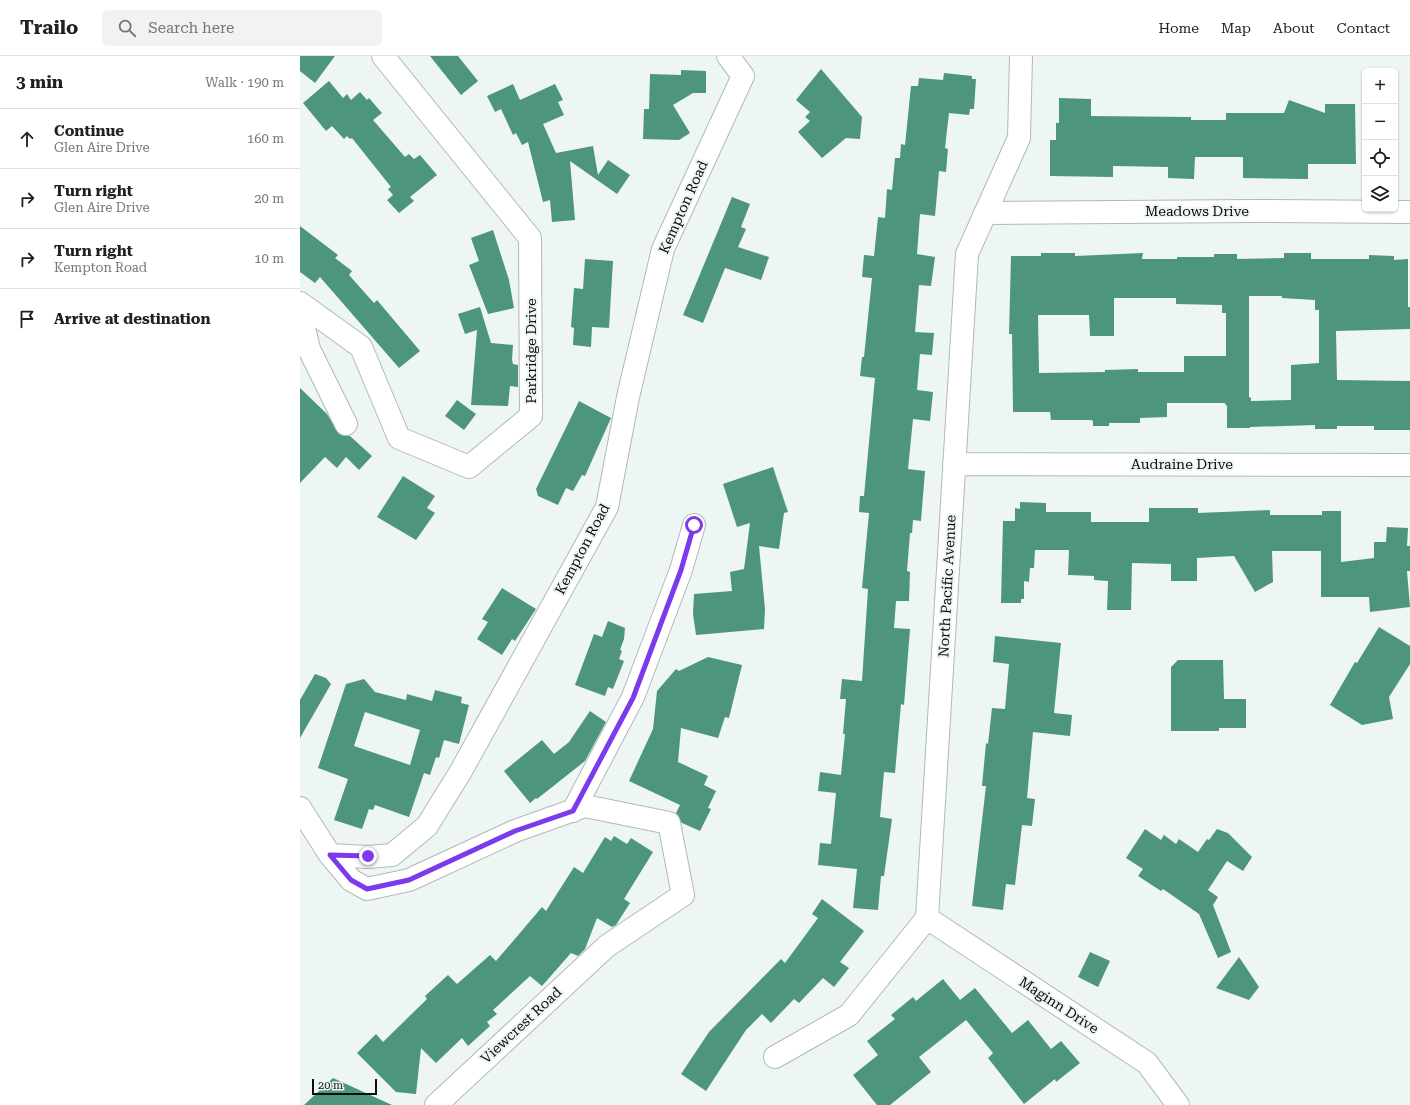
<!DOCTYPE html>
<html lang="en">
<head>
<meta charset="utf-8">
<style>
  body { margin:0; font-family:"Roboto Serif",serif; background:#f2f2f2; color:#202124 }
  .controls { position:absolute; right:12px; top:12px; display:grid; overflow:hidden; border-radius:6px; box-shadow:0 1px 3px #0004 }
  .controls button { width:36px; height:36px; display:grid; place-items:center; padding:0; border:0; border-bottom:1px solid #e0e0e0; background:#fff; color:#202124; font:20px sans-serif }
  .scale { position:absolute; left:12px; bottom:10px; width:65px; box-sizing:border-box; padding-left:4px; border:2px solid #0c0e0d; border-top:0; font-size:11px; line-height:14px; white-space:nowrap; color:#0c0e0d; -webkit-text-stroke:3px #eef6f3; paint-order:stroke }
  .stop { position:absolute; width:12px; height:12px; margin:-9px; border:3px solid #7c3aed; border-radius:50%; background:#fff }
  .stop.end { background:#7c3aed; border-color:#fff; box-shadow:0 1px 4px #0008 }
  .list { margin:0; padding:0; list-style:none }
  h2 { display:flex; justify-content:space-between; align-items:center; height:52px; margin:0; padding:0 16px; font-size:17px }
  h2 small { font-size:13px; font-weight:400; color:#757577 }
  .list li { display:grid; grid-template-columns:26px 1fr auto; gap:12px; align-items:center; box-sizing:border-box; height:60px; padding:0 16px; border-top:1px solid #e0e0e0 }
  .list b { display:block; font-size:15px; white-space:nowrap }
  .list p { margin:0; font-size:13px; white-space:nowrap; color:#757577 }
  .list em { font-size:13px; font-style:normal; color:#757577 }
  .icon { flex:none; width:22px; height:22px; fill:none; stroke:currentColor; stroke-width:2; stroke-linecap:round; stroke-linejoin:round }
  .map { position:relative; flex:none; width:1110px; height:1049px; overflow:hidden }
  header { display:flex; align-items:center; gap:24px; box-sizing:border-box; height:56px; padding:0 20px; background:#fff; border-bottom:1px solid #e0e0e0 }
  header strong { font-size:19px }
  nav { display:flex; gap:22px; margin-inline-start:auto; font-size:14px }
  .search { width:280px; height:36px; background:#f2f2f2; display:flex; align-items:center; gap:10px; box-sizing:border-box; padding:0 14px; border-radius:6px; color:#757577; font-size:15px }
  main { display:flex }
  aside { flex:1; background:#fff }
  .map>svg:first-child { display:block }
  .building { fill:#4d957f; fill-rule:evenodd }
  .lines { fill:none; stroke-linecap:round; stroke-linejoin:round }
  .minor-casing { stroke:#b1b9b6; stroke-width:24 }
  .minor { stroke:#fff; stroke-width:22 }
  .route { stroke:#7c3aed; stroke-width:5 }
  .labels { text-anchor:middle; stroke-width:4; stroke-linejoin:round; paint-order:stroke }
  .street-label { font-size:14px; fill:#0c0e0d; stroke:#eef6f3 }
</style>
</head>
<body>
<header>
<strong>Trailo</strong>
<div class="search"><svg class="icon" aria-label="search" viewBox="0 0 24 24"><circle cx="10" cy="10" r="6"/><path d="M15 15l6 6"/></svg>Search here</div>
<nav><a>Home</a><a>Map</a><a>About</a><a>Contact</a></nav>
</header>
<main>
<aside>
<h2>3 min<small>Walk · 190 m</small></h2>
<ul class="list">
<li><svg class="icon" aria-label="ahead" viewBox="0 0 24 24"><path d="M12 20V5M6 11l6-6 6 6"/></svg><div><b>Continue</b><p>Glen Aire Drive</p></div><em>160 m</em></li>
<li><svg class="icon" aria-label="right" viewBox="0 0 24 24"><path d="M7 20v-9h11M14 6l5 5-5 5"/></svg><div><b>Turn right</b><p>Glen Aire Drive</p></div><em>20 m</em></li>
<li><svg class="icon" aria-label="right" viewBox="0 0 24 24"><path d="M7 20v-9h11M14 6l5 5-5 5"/></svg><div><b>Turn right</b><p>Kempton Road</p></div><em>10 m</em></li>
<li><svg class="icon" aria-label="arrive" viewBox="0 0 24 24"><path d="M6 21V4h12l-3 4 3 4H6"/></svg><div><b>Arrive at destination</b></div></li>
</ul>
</aside>
<div class="map">
<svg width="1110" height="1049" viewBox="0 0 1110 1049">
  <rect width="100%" height="100%" fill="#eef6f3"/>
  <path class="building" d="M 0,0 L 35,0 L 15,27 L 0,15 Z
    M 130,0 L 158,0 L 178,25 L 161,39 Z
    M 521,13 L 562,61 L 560,83 L 546,82 L 522,102 L 498,76 L 510,65 L 505,61 L 510,56 L 496,44 Z
    M 381,14 L 406,15 L 406,37 L 393,37 L 373,49 L 390,77 L 379,84 L 343,83 L 344,53 L 349,53 L 350,18 L 381,19 Z
    M 644,17 L 672,20 L 672,23 L 676,23 L 674,53 L 670,53 L 669,59 L 649,57 L 645,92 L 648,93 L 646,116 L 639,115 L 635,160 L 620,158 L 617,198 L 635,201 L 631,230 L 619,229 L 615,276 L 634,277 L 632,299 L 620,298 L 617,334 L 633,336 L 630,365 L 613,363 L 608,413 L 625,415 L 621,465 L 613,464 L 612,477 L 610,477 L 607,515 L 610,516 L 609,545 L 596,545 L 594,572 L 610,573 L 604,649 L 601,648 L 595,717 L 584,716 L 580,761 L 592,763 L 584,820 L 581,820 L 578,854 L 553,852 L 557,813 L 518,809 L 520,787 L 531,788 L 536,737 L 518,735 L 520,716 L 541,719 L 545,678 L 543,678 L 546,643 L 540,643 L 542,623 L 562,625 L 568,533 L 562,532 L 569,457 L 559,456 L 560,440 L 564,440 L 575,322 L 560,320 L 562,301 L 564,301 L 572,222 L 562,221 L 564,199 L 574,200 L 578,161 L 585,162 L 587,133 L 592,134 L 595,102 L 600,102 L 601,88 L 605,89 L 611,30 L 618,30 L 619,22 L 643,24 Z
    M 29,25 L 43,42 L 47,38 L 51,44 L 60,36 L 67,44 L 69,42 L 82,57 L 73,64 L 105,101 L 109,98 L 114,103 L 120,99 L 137,119 L 110,141 L 114,145 L 99,157 L 87,144 L 93,139 L 88,133 L 91,131 L 52,82 L 50,83 L 47,80 L 44,83 L 32,70 L 26,75 L 3,47 Z
    M 213,28 L 220,44 L 255,28 L 263,44 L 258,46 L 264,59 L 243,68 L 256,97 L 293,90 L 298,119 L 308,104 L 330,119 L 317,138 L 270,105 L 275,164 L 252,166 L 250,144 L 243,146 L 228,86 L 222,89 L 216,77 L 213,79 L 201,53 L 195,56 L 187,40 Z
    M 759,42 L 791,43 L 791,60 L 891,61 L 891,64 L 926,64 L 926,57 L 984,57 L 989,44 L 1025,57 L 1025,48 L 1055,48 L 1056,108 L 1008,108 L 1008,123 L 943,122 L 943,101 L 895,101 L 894,123 L 868,122 L 868,111 L 813,110 L 813,121 L 750,120 L 750,84 L 756,84 L 756,67 L 759,67 Z
    M 432,141 L 450,148 L 441,171 L 446,173 L 438,191 L 469,201 L 461,224 L 425,212 L 403,267 L 383,259 Z
    M 0,170 L 38,199 L 35,202 L 52,215 L 49,219 L 74,247 L 77,244 L 120,295 L 99,312 L 20,221 L 15,227 L 0,216 Z
    M 193,174 L 209,224 L 214,252 L 188,258 L 169,209 L 179,205 L 171,182 Z
    M 741,197 L 775,197 L 775,200 L 843,197 L 842,203 L 877,203 L 877,201 L 914,201 L 914,198 L 937,198 L 937,203 L 984,202 L 984,197 L 1011,197 L 1011,203 L 1069,203 L 1069,199 L 1094,200 L 1094,204 L 1108,203 L 1108,251 L 1110,251 L 1110,273 L 1036,275 L 1037,324 L 1110,325 L 1110,374 L 1074,374 L 1074,370 L 1037,370 L 1037,373 L 1015,373 L 1015,369 L 950,371 L 950,372 L 927,372 L 927,349 L 926,350 L 925,347 L 867,347 L 867,361 L 840,362 L 840,367 L 809,367 L 809,370 L 793,370 L 793,365 L 791,364 L 751,364 L 750,356 L 713,356 L 712,278 L 709,278 L 711,200 L 741,200 ZM 949,240 L 982,240 L 982,242 L 1015,244 L 1015,254 L 1019,254 L 1019,307 L 991,309 L 991,344 L 951,345 L 951,342 L 949,341 ZM 814,242 L 876,242 L 876,248 L 922,249 L 922,257 L 926,257 L 926,300 L 884,300 L 884,316 L 838,316 L 838,313 L 805,314 L 805,316 L 739,317 L 738,259 L 789,259 L 790,280 L 814,280 Z
    M 285,203 L 313,205 L 309,272 L 292,271 L 291,291 L 273,289 L 274,272 L 271,271 L 274,232 L 283,233 Z
    M 180,251 L 191,287 L 213,289 L 212,304 L 213,308 L 218,309 L 218,331 L 210,330 L 208,350 L 171,349 L 177,274 L 165,278 L 158,258 Z
    M 0,332 L 27,358 L 39,378 L 45,380 L 50,380 L 72,400 L 59,414 L 46,401 L 37,412 L 25,401 L 0,427 Z
    M 157,344 L 176,358 L 164,374 L 145,360 Z
    M 279,345 L 311,362 L 285,420 L 282,419 L 273,435 L 266,432 L 258,449 L 238,440 L 236,433 Z
    M 473,411 L 488,456 L 484,457 L 479,493 L 459,490 L 465,553 L 464,573 L 396,579 L 393,558 L 394,538 L 432,535 L 430,516 L 444,513 L 450,467 L 437,471 L 423,428 Z
    M 103,420 L 135,440 L 127,452 L 135,457 L 116,484 L 77,461 Z
    M 720,446 L 746,447 L 746,456 L 791,456 L 791,466 L 849,466 L 849,452 L 898,452 L 898,457 L 970,454 L 970,459 L 1022,459 L 1022,455 L 1041,455 L 1041,506 L 1074,502 L 1074,486 L 1086,486 L 1087,471 L 1108,472 L 1107,490 L 1110,490 L 1110,515 L 1107,515 L 1110,551 L 1070,556 L 1069,541 L 1021,541 L 1021,495 L 972,495 L 973,526 L 955,536 L 934,500 L 897,502 L 897,525 L 871,525 L 871,508 L 832,507 L 831,554 L 807,554 L 808,525 L 794,524 L 794,520 L 768,519 L 769,494 L 735,494 L 734,512 L 730,512 L 729,526 L 724,525 L 724,543 L 721,543 L 721,547 L 701,547 L 703,465 L 715,465 L 715,452 L 720,453 Z
    M 202,532 L 236,553 L 215,585 L 212,583 L 202,599 L 177,583 L 188,566 L 182,563 Z
    M 308,565 L 325,572 L 324,583 L 320,594 L 322,595 L 319,603 L 324,605 L 313,633 L 308,631 L 305,640 L 275,629 L 294,578 L 302,581 Z
    M 1079,571 L 1110,590 L 1110,608 L 1089,641 L 1093,663 L 1062,669 L 1030,649 L 1055,606 L 1057,607 Z
    M 695,580 L 761,587 L 754,657 L 772,659 L 770,680 L 733,676 L 727,742 L 735,743 L 732,770 L 722,769 L 715,829 L 706,828 L 703,854 L 672,850 L 686,730 L 682,730 L 686,687 L 688,688 L 692,652 L 705,653 L 709,608 L 693,606 Z
    M 408,601 L 442,609 L 429,662 L 425,661 L 418,682 L 381,672 L 378,706 L 408,720 L 404,729 L 416,735 L 408,752 L 411,753 L 400,775 L 382,767 L 376,757 L 380,749 L 329,725 L 353,673 L 357,635 L 376,613 L 379,615 Z
    M 878,604 L 923,604 L 924,643 L 946,643 L 946,672 L 919,672 L 919,675 L 871,675 L 871,611 Z
    M 15,618 L 26,622 L 31,628 L 0,682 L 0,644 Z
    M 64,623 L 75,636 L 106,644 L 107,638 L 132,645 L 135,634 L 162,641 L 161,647 L 169,649 L 159,688 L 144,684 L 139,702 L 136,701 L 130,719 L 124,717 L 109,761 L 75,749 L 73,754 L 69,753 L 62,773 L 34,764 L 48,723 L 18,712 L 46,628 ZM 65,656 L 120,674 L 110,709 L 54,690 Z
    M 290,655 L 306,666 L 285,705 L 237,743 L 236,742 L 230,747 L 204,715 L 242,684 L 254,698 L 269,686 Z
    M 845,773 L 861,784 L 864,779 L 876,788 L 879,783 L 898,796 L 907,783 L 909,784 L 917,773 L 928,777 L 952,801 L 943,815 L 927,805 L 908,834 L 918,841 L 913,849 L 931,896 L 918,902 L 899,858 L 863,833 L 861,835 L 838,820 L 843,813 L 826,802 Z
    M 314,780 L 327,788 L 331,782 L 353,796 L 324,843 L 330,847 L 316,869 L 312,871 L 297,862 L 285,893 L 278,900 L 271,897 L 242,930 L 230,920 L 193,954 L 197,958 L 187,966 L 190,970 L 168,990 L 162,982 L 136,1007 L 121,992 L 116,1038 L 96,1036 L 57,997 L 76,978 L 83,986 L 127,943 L 125,940 L 148,919 L 157,928 L 190,899 L 196,905 L 242,851 L 246,855 L 274,811 L 283,817 L 305,781 L 311,785 Z
    M 522,843 L 564,875 L 540,906 L 549,912 L 534,931 L 523,922 L 499,947 L 494,943 L 471,967 L 462,958 L 446,974 L 406,1035 L 381,1018 L 409,976 L 481,903 L 485,907 L 518,862 L 512,858 Z
    M 790,896 L 810,905 L 798,931 L 778,921 Z
    M 939,901 L 959,931 L 949,944 L 916,932 Z
    M 643,923 L 660,944 L 675,932 L 712,977 L 728,964 L 751,993 L 761,985 L 780,1007 L 756,1026 L 755,1023 L 724,1048 L 688,1002 L 693,997 L 666,964 L 619,1001 L 631,1016 L 590,1049 L 577,1049 L 553,1019 L 578,999 L 567,985 L 595,963 L 591,959 L 613,941 L 616,945 Z
    M 33,1022 L 92,1049 L 4,1049 Z"/>
  <g class="lines">
    <g class="minor-casing">
      <path id="minor" d="M 685,157 L 954,155 L 1110,156
        M 0,247 L 61,291 L 99,382 L 169,411 L 231,360 L 230,182 L 83,0
        M 0,255 L 9,293 L 46,368
        M 654,408 L 1110,409
        M 0,752 L 30,799 L 68,801 L 92,799 L 127,770 L 161,715 L 307,451 L 328,341 L 363,193 L 443,20 L 428,0
        M 273,755 L 333,641 L 381,514 L 394,469
        M 30,799 L 51,824 L 67,833 L 109,824 L 215,775 L 285,750 L 369,767 L 383,839 L 307,890 L 136,1049
        M 627,862 L 847,1007 L 878,1049
        M 475,1001 L 549,959 L 627,862 L 667,198 L 719,82 L 721,0"/>
    </g>
    <use href="#minor" class="minor"/>
  </g>
  <g class="lines">
    <path class="route" d="M 68,800 L 30,799 L 51,824 L 67,833 L 109,824 L 215,775 L 273,755 L 333,642 L 381,514 L 394,469"/>
  </g>
  <g class="labels">
    <g class="street-label">
      <text transform="translate(383 151) rotate(-66)" y="5">Kempton Road</text>
      <text x="897" y="160">Meadows Drive</text>
      <text transform="translate(231 295) rotate(-90)" y="5">Parkridge Drive</text>
      <text x="882" y="413">Audraine Drive</text>
      <text transform="translate(282 493) rotate(-62)" y="5">Kempton Road</text>
      <text transform="translate(647 530) rotate(-87)" y="5">North Pacific Avenue</text>
      <text transform="translate(759 949) rotate(33)" y="5">Maginn Drive</text>
      <text transform="translate(221 969) rotate(-43)" y="5">Viewcrest Road</text>
    </g>
  </g>
</svg>
<div class="controls">
<button>+</button>
<button>−</button>
<button><svg class="icon" aria-label="locate" viewBox="0 0 24 24"><circle cx="12" cy="12" r="6"/><path d="M12 2v4M12 18v4M2 12h4M18 12h4"/></svg></button>
<button><svg class="icon" aria-label="layers" viewBox="0 0 24 24"><path d="M12 4l9 5-9 5-9-5zM3 14l9 5 9-5"/></svg></button>
</div>
<div class="scale">20 m</div>
<div class="stop" style="left:394px;top:469px"></div>
<div class="stop end" style="left:68px;top:800px"></div>
</div>
</main>
</body>
</html>
